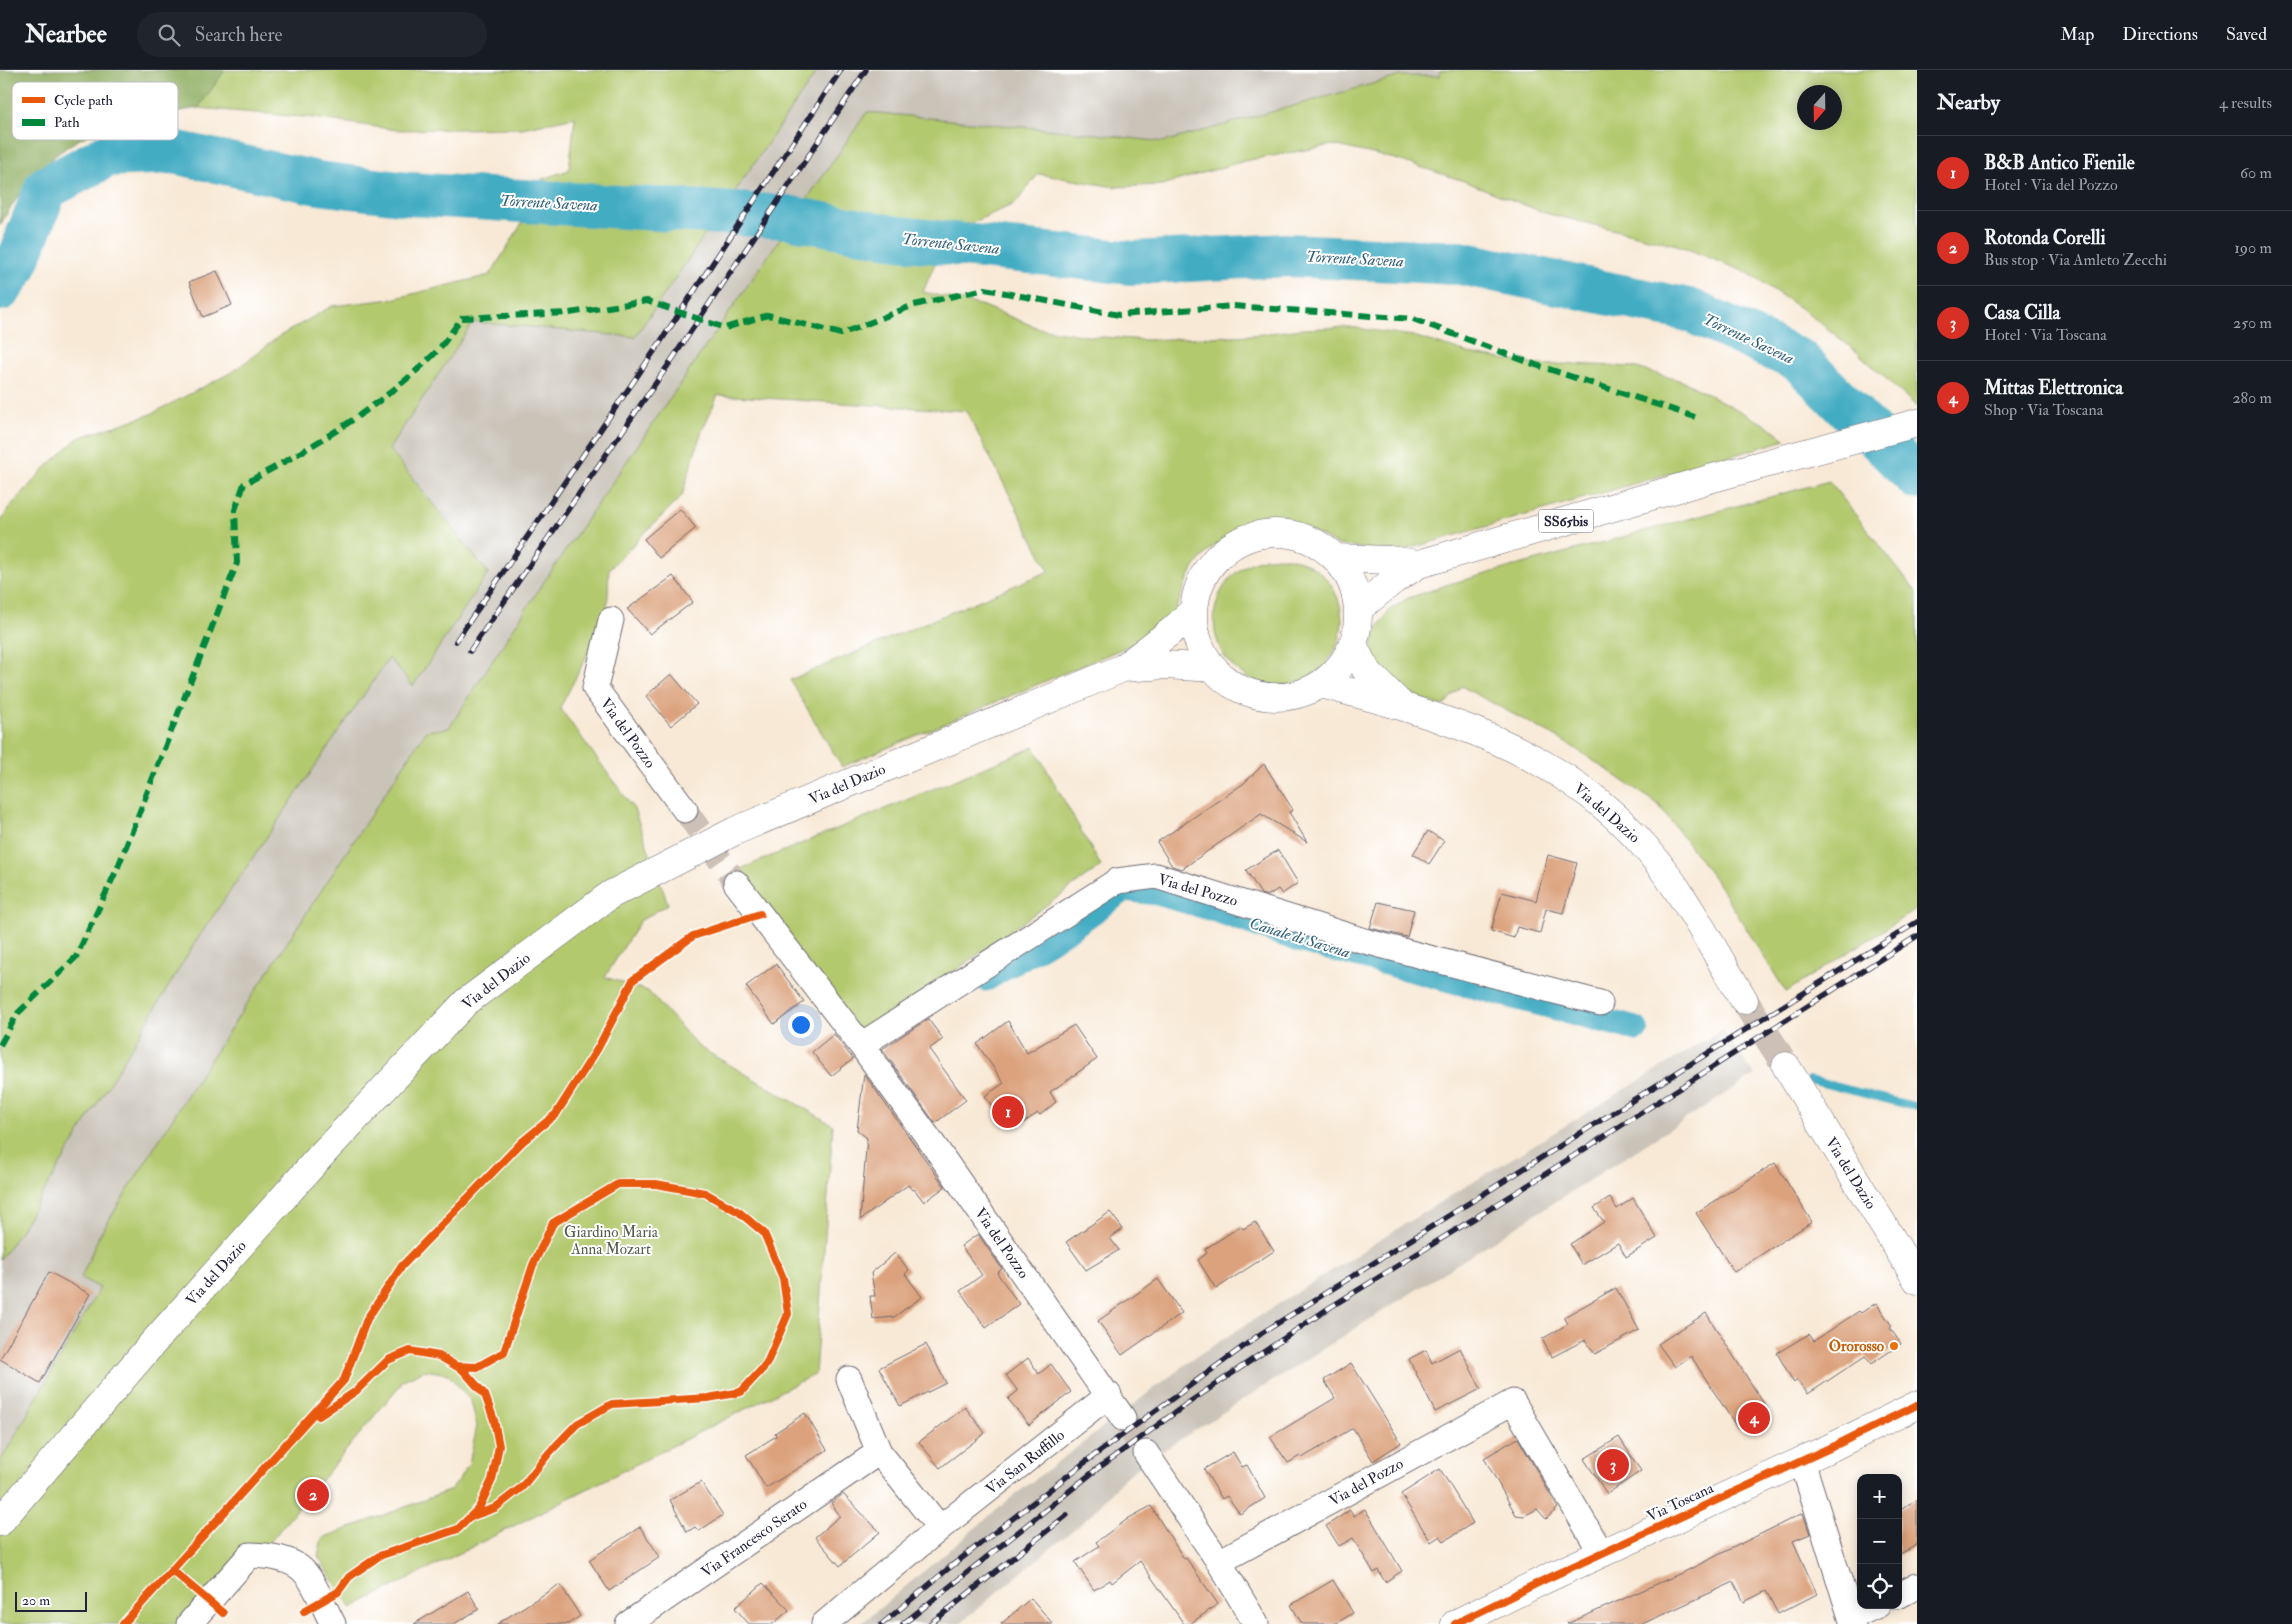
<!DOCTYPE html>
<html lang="en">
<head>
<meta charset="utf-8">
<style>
  body { margin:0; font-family:"IM FELL Double Pica",serif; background:#20242c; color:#f1f3f6 }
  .controls { position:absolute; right:15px; bottom:15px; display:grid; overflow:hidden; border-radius:10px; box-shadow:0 2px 12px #0003 }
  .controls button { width:45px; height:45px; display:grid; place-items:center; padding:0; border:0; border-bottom:1px solid #363941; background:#171b24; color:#f1f3f6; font:25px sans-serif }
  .compass { position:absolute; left:1797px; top:15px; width:45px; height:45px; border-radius:50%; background:#171b24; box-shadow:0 2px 12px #0003; rotate:200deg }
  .scale { position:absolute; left:15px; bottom:12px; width:72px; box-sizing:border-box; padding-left:5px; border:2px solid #22223b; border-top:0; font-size:14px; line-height:18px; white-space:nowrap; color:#22223b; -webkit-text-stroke:4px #fff; paint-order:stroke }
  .you { position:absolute; left:800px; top:954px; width:18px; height:18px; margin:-12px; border:4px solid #fff; border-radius:50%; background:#1a73e8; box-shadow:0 0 0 8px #1a73e833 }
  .badge { display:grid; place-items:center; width:32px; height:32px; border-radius:50%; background:#d93025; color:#fff; font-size:16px; font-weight:700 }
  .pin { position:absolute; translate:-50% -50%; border:2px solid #fff; box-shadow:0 1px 5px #0006 }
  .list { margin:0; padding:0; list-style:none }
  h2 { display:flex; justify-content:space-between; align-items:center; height:65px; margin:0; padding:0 20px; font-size:21px }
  h2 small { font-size:16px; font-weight:400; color:#9ea1a6 }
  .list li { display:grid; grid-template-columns:32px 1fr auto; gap:15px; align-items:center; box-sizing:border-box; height:75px; padding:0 20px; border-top:1px solid #363941 }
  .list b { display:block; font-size:19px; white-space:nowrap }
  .list p { margin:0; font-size:16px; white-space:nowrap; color:#9ea1a6 }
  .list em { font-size:16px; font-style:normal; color:#9ea1a6 }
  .icon { flex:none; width:28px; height:28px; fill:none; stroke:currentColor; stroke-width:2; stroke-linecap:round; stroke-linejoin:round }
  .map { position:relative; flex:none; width:1917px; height:1554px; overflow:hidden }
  header { display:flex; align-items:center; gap:30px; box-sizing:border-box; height:70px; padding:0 25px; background:#171b24; border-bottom:1px solid #363941 }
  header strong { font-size:24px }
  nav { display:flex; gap:28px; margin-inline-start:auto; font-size:18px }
  .search { width:350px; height:45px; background:#20242c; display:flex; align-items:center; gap:12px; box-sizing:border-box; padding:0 18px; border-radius:28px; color:#9ea1a6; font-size:19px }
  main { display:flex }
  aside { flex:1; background:#171b24 }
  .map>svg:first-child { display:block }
  .industrial { fill:#c9c3b8 }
  .green { fill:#b3c96e; stroke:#6a7654; fill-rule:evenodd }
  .forest { fill:#8ead61; stroke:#58684e }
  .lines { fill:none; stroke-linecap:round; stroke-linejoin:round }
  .stream { stroke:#43acc3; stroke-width:8 }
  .canal { stroke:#43acc3; stroke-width:25 }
  .river { stroke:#43acc3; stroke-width:44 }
  .building { fill:#dba27d }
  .minor-tunnel { stroke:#cdc1b7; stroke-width:25; stroke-dasharray:25 12; stroke-linecap:butt }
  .primary-tunnel { stroke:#cdc1b7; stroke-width:28; stroke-dasharray:28 14; stroke-linecap:butt }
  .minor-casing { stroke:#6d6871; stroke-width:27 }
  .primary-casing { stroke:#6d6871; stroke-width:29 }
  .minor { stroke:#fff; stroke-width:25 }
  .primary { stroke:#fff; stroke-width:28 }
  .rail-casing { stroke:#22223b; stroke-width:5.5 }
  .rail { stroke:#fff; stroke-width:4; stroke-dasharray:11; stroke-linecap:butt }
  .quiet { stroke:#00873e; stroke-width:6; stroke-dasharray:12 6; stroke-linecap:butt }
  .cycleway-casing { stroke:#fff; stroke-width:11 }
  .cycleway { stroke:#e8590c; stroke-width:8 }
  .food-dot { fill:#e8710a; stroke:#fff; stroke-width:2 }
  .labels { text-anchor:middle; stroke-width:4; stroke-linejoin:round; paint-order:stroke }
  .shield { fill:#fff; stroke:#646476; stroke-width:1 }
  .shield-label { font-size:14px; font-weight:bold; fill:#22223b }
  .street-label { font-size:15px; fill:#22223b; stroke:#fff }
  .park-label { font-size:15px; fill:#555c4d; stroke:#fff }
  .food-label { font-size:15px; font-weight:bold; fill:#c56008; stroke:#fff; text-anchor:end }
  .water-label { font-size:16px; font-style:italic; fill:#316078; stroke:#fff }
  .key { fill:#fff; stroke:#bdbdc4; stroke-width:1 }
  .key-label { font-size:14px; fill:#22223b }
</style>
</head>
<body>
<header>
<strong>Nearbee</strong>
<div class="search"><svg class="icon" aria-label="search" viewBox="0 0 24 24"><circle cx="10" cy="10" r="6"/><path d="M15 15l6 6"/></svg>Search here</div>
<nav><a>Map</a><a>Directions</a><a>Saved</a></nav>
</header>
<main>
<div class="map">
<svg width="1917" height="1554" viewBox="0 0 1917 1554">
  <rect width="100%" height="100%" fill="#fff"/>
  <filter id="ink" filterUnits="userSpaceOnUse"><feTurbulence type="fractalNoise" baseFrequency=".02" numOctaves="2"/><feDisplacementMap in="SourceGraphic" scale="10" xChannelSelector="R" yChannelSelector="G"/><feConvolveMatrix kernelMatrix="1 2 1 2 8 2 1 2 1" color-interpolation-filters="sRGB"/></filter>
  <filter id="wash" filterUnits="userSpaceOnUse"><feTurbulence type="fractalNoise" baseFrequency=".0096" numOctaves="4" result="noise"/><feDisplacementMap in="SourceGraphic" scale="20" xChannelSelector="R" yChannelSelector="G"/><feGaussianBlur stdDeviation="1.12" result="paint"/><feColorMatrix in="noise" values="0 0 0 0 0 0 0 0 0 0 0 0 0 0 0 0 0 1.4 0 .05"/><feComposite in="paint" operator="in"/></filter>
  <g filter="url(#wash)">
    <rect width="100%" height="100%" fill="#f8e9d6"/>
    <path class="industrial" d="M 818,0 L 1440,0 L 1440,6 L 1401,6 L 1163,72 L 1096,64 L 859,55 L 541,516 L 449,658 L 426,661 L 191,1019 L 100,1218 L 0,1392 L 0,1189 L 17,1166 L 196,871 L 357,632 L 389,587 L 413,616 L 488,503 L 388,379 L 473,252 L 635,267 Z
      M 1722,960 L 1755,1005 L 1156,1385 L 1125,1407 L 1090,1446 L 959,1554 L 861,1554 L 1012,1427 L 1198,1285 L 1424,1142 Z"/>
    <path class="green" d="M 225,0 L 818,0 L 635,267 L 473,252 L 389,379 L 488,503 L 413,616 L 389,588 L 196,871 L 17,1166 L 0,1189 L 0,454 L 8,439 L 46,397 L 78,368 L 149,345 L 234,301 L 278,267 L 332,236 L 392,229 L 490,205 L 535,132 L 542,109 L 569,100 L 575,47 L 522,58 L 397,60 L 314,48 L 198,38 Z
      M 1440,0 L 1917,0 L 1917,337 L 1857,282 L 1806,242 L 1748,203 L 1677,175 L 1545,143 L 1464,111 L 1395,89 L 1333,75 L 1244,91 L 1162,115 L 1115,117 L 1038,104 L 1016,133 L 967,155 L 935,193 L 923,222 L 984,236 L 1038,258 L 1087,266 L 1147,270 L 1253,265 L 1302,259 L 1349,257 L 1413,266 L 1468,283 L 1536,295 L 1573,294 L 1633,297 L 1685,312 L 1770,357 L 1786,370 L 1401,481 C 1381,479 1360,479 1340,475 C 1330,473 1315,461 1303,457 C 1266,446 1224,461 1200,490 C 1186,505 1183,526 1173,544 C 1167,554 1153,562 1145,569 L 842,697 L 790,610 L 1049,501 L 966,341 L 718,325 L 701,363 L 682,426 L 609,499 L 607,547 L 560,638 L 634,739 L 668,834 L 640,851 L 605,907 L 648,921 L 699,977 L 833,1055 L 815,1304 L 351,1538 L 318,1486 L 322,1468 L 451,1420 L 469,1394 L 477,1356 L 471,1331 L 448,1304 L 425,1300 L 401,1311 L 401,1314 L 202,1554 L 0,1554 L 0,1392 L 100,1218 L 81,1208 L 99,1166 L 191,1019 L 426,661 L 449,658 L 541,516 L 867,42 L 1096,64 L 1163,72 L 1401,6 L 1440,6 ZM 1804,22 L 1834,22 L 1834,52 L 1804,52 Z
      M 1829,411 L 1917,523 L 1917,839 L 1786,922 L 1719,815 L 1658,734 L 1567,673 L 1461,616 L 1445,634 L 1440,636 L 1389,615 L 1372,588 L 1373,570 L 1378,557 L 1389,541 L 1406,529 L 1449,514 Z
      M1214 551a64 64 0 1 1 128 0a64 64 0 1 1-128 0Z
      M 1034,677 L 1101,796 L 860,969 L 733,802 Z"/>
    <path class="forest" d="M 0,0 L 225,0 L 198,38 C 159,45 103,53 70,75 C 43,92 14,128 0,156 Z"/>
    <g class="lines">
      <path class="stream" d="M 1810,1010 L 1917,1037"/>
      <path class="canal" d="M 986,909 L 1066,861 L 1125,819 L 1157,823 L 1213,839 L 1302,871 L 1636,959"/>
      <path class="river" d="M 0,219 L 15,197 L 46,118 L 108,85 L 174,82 L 318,113 L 408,124 L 787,147 L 898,168 L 1132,193 L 1287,185 L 1460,193 L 1689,240 L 1800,291 L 1917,408"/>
    </g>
    <g id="blocks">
      <path class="building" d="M 217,201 L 232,235 L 203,247 L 189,212 Z
        M 680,439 L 696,458 L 659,488 L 644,469 Z
        M 673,506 L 693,532 L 650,564 L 627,539 Z
        M 671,604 L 697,634 L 671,656 L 646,626 Z
        M 1264,694 L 1293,740 L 1289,742 L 1307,772 L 1261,744 L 1182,799 L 1172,796 L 1157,772 L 1243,714 Z
        M 1428,761 L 1444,771 L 1429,794 L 1413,784 Z
        M 1278,780 L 1298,813 L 1282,824 L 1278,819 L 1267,826 L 1261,824 L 1246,800 Z
        M 1548,785 L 1577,793 L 1563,843 L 1546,839 L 1540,863 L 1517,857 L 1514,868 L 1491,861 L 1502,822 L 1536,831 Z
        M 1378,832 L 1414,840 L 1407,867 L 1370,858 Z
        M 776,894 L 804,932 L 774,954 L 746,916 Z
        M 928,949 L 943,969 L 929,979 L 966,1030 L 935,1053 L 882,979 Z
        M 1008,951 L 1027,983 L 1074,955 L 1097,989 L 1050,1022 L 1056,1032 L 1040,1045 L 1038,1043 L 1023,1053 L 1018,1045 L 1005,1055 L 985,1026 L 1004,1013 L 977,974 Z
        M 834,964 L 853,989 L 831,1006 L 812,982 Z
        M 864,1004 L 945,1117 L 924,1132 L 914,1119 L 912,1120 L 908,1115 L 860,1150 L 867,1068 L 857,1060 Z
        M 1775,1093 L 1812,1152 L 1734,1202 L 1696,1143 Z
        M 1610,1128 L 1617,1139 L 1633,1128 L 1657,1168 L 1626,1187 L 1618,1173 L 1582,1195 L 1570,1174 L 1604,1152 L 1594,1138 Z
        M 1110,1142 L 1123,1159 L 1110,1168 L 1119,1180 L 1086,1200 L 1066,1172 Z
        M 1255,1152 L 1274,1181 L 1216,1219 L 1198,1190 L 1207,1183 L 1205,1179 L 1241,1156 L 1243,1159 Z
        M 978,1164 L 1002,1199 L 997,1203 L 1019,1234 L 986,1258 L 960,1221 L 982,1205 L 961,1176 Z
        M 895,1183 L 909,1200 L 905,1204 L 922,1227 L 894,1247 L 873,1249 L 870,1226 L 875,1226 L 871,1203 Z
        M 49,1202 L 90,1224 L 40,1313 L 0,1289 Z
        M 1158,1209 L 1182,1243 L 1122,1285 L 1098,1251 Z
        M 1616,1218 L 1639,1260 L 1595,1284 L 1585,1270 L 1552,1287 L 1542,1269 L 1568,1254 L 1564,1247 Z
        M 1876,1233 L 1892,1256 L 1890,1258 L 1901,1274 L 1871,1294 L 1865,1286 L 1808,1324 L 1797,1310 L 1794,1313 L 1777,1283 L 1809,1264 L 1814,1271 L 1859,1241 L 1861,1243 Z
        M 1706,1243 L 1768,1340 L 1738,1359 L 1691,1286 L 1675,1297 L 1658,1274 Z
        M 926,1274 L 946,1313 L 900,1336 L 879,1298 Z
        M 1460,1278 L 1481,1319 L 1435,1342 L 1409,1289 L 1426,1280 L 1432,1293 Z
        M 1028,1288 L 1039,1304 L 1051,1294 L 1071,1322 L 1029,1355 L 1008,1329 L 1018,1321 L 1006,1305 Z
        M 1351,1293 L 1401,1373 L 1373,1391 L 1353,1358 L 1302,1388 L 1300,1386 L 1288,1393 L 1270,1367 L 1335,1328 L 1324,1310 Z
        M 965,1337 L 985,1363 L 940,1398 L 919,1372 Z
        M 805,1343 L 827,1380 L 766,1418 L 746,1385 L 776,1366 L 775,1363 Z
        M 1619,1367 L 1641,1401 L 1607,1424 L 1584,1389 Z
        M 1518,1368 L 1558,1438 L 1546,1449 L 1537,1439 L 1524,1446 L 1516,1445 L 1484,1388 Z
        M 1233,1382 L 1242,1397 L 1247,1395 L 1265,1428 L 1240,1444 L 1227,1426 L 1222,1429 L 1204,1399 Z
        M 1440,1399 L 1473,1453 L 1444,1471 L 1440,1466 L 1431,1472 L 1401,1424 Z
        M 701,1412 L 723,1445 L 699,1461 L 695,1457 L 687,1462 L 670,1430 Z
        M 843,1424 L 880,1462 L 840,1496 L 815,1467 L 840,1446 L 831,1433 Z
        M 1917,1430 L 1917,1475 L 1898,1485 L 1898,1440 Z
        M 1151,1436 L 1184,1489 L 1186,1488 L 1218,1534 L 1190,1554 L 1184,1554 L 1140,1491 L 1112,1513 L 1110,1510 L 1094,1520 L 1075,1492 L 1099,1476 L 1096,1472 L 1129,1448 Z
        M 1365,1439 L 1402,1501 L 1385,1512 L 1378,1500 L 1374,1503 L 1353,1468 L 1339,1476 L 1326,1456 L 1350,1440 L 1354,1446 Z
        M 1803,1443 L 1810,1464 L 1793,1471 L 1817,1524 L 1778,1544 L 1766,1521 L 1744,1532 L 1734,1512 L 1642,1554 L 1567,1554 L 1686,1501 Z
        M 640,1457 L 660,1487 L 609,1521 L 589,1490 Z
        M 1333,1510 L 1353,1543 L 1335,1554 L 1302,1554 L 1291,1535 Z
        M 763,1513 L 789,1540 L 773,1554 L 749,1554 L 735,1538 Z
        M 560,1514 L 580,1546 L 568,1554 L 497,1554 Z
        M 468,1521 L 479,1539 L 454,1554 L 414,1554 Z
        M 1031,1528 L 1053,1554 L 1001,1554 Z"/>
    </g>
  </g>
  <g filter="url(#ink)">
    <use href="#blocks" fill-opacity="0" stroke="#6d6871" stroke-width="1"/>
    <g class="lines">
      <path class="minor-tunnel" d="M 685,740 L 736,813
        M 1123,1348 L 1146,1383"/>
      <path class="primary-tunnel" d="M 1744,930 L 1786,996"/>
      <g class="minor-casing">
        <path id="minor" d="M 611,550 L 595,618 L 685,740
          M 736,813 L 861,975 L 935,1077 L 1123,1348
          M 861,975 L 1117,811 L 1156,806 L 1361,870 L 1600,933
          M 849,1309 L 879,1382
          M 1146,1383 L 1219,1492 L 1256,1554
          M 1802,1391 L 1853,1554
          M 1219,1492 L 1513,1332 L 1602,1484
          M 1898,1526 L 1917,1516
          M 1851,1547 L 1878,1535
          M 189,1554 L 250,1485 C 310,1487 308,1506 333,1554
          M 628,1554 L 879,1382 L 940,1458
          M 824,1554 L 940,1458 L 1109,1325"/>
      </g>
      <g class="primary-casing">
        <path id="primary" d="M1194 545a82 82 0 1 1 164 0a82 82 0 1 1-164 0Z
          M 1336,488 L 1389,490 L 1419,494
          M 1358,539 L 1394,510 L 1419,494 L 1713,408 L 1917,353
          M 1353,575 L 1366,600 L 1399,633
          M 1123,598 L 1165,595 L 1214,598
          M 1321,614 C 1442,646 1560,678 1646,778 C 1683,821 1714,881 1744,930
          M 1786,996 L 1917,1210
          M 0,1452 L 152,1274 L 325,1081 L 466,932 L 610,825 L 735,761 L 1123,598 L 1174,559 L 1194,540
          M 1455,1554 L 1548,1508 L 1834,1376 L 1917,1335"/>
      </g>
      <use href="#minor" class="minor"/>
      <use href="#primary" class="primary"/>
      <g class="rail-casing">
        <path id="rail" d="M 456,571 L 655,280 L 841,0
          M 470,581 L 671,291 L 866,0
          M 882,1554 L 949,1498 L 1088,1390 L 1262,1263 L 1917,852
          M 903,1554 L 1097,1399 L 1191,1331 L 1329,1238 L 1522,1119 L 1917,866
          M 930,1554 L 1067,1445"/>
      </g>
      <use href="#rail" class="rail"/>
      <path class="quiet" d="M 0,975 L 18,943 L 76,887 L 118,797 L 237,493 L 235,440 L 244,414 C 311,378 376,340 431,287 C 443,276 452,261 462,248 L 569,243 L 647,231 L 725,258 L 768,245 L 841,264 L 914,235 L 985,219 L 1119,245 L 1233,236 L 1413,249 L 1536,295 L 1695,347"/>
      <g class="cycleway-casing">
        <path id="cycleway" d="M 456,1296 L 477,1297 L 504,1282 L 533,1195 L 553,1153 L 618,1114 L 656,1114 L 705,1123 L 739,1142 L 764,1163 L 783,1208 L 788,1244 L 766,1295 L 741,1322 L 708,1328 L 612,1334 L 577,1354 L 549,1383 L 522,1417 L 495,1438 L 470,1447
          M 173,1501 L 223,1543
          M 304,1541 L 338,1522 L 349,1507 L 379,1486 L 458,1459 L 479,1438 L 492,1410 L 499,1376 L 494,1350 L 485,1325 L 463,1300 L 439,1286 L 410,1281 L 388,1290 L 356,1321 L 319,1346
          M 123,1554 L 344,1310 L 367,1249 L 402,1196 L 522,1072 L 556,1044 L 598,978 L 633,910 L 693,866 L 760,844
          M 1455,1554 L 1548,1508 L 1834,1376 L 1917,1335"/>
      </g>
      <use href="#cycleway" class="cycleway"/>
    </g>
  </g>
  <circle class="food-dot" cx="1894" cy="1276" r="5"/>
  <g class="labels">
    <rect class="shield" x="1538.5" y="439.5" width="55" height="23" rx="4"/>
    <g class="shield-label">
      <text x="1566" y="456">SS65bis</text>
    </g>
    <g class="street-label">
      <text transform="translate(628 663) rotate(54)" y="5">Via del Pozzo</text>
      <text transform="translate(847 714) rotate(-23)" y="5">Via del Dazio</text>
      <text transform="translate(1607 743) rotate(41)" y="5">Via del Dazio</text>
      <text transform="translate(1198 820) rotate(16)" y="5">Via del Pozzo</text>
      <text transform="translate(496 911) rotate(-38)" y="5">Via del Dazio</text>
      <text transform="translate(1851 1103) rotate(58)" y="5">Via del Dazio</text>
      <text transform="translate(1002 1173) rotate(55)" y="5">Via del Pozzo</text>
      <text transform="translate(216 1203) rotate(-48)" y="5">Via del Dazio</text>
      <text transform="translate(1025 1392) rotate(-38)" y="5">Via San Ruffillo</text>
      <text transform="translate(1366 1412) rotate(-29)" y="5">Via del Pozzo</text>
      <text transform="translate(1680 1432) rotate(-25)" y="5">Via Toscana</text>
      <text transform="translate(754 1468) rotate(-35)" y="5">Via Francesco Serato</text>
    </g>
    <g class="park-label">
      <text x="611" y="1167">Giardino Maria<tspan x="611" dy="17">Anna Mozart</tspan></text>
    </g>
    <g class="food-label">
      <text x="1884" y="1281">Ororosso</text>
    </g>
    <g class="water-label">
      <text transform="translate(549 132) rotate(3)" y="6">Torrente Savena</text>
      <text transform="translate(951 173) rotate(6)" y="6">Torrente Savena</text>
      <text transform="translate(1355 188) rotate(3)" y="6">Torrente Savena</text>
      <text transform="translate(1749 268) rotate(25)" y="6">Torrente Savena</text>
      <text transform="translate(1300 867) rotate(17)" y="6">Canale di Savena</text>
    </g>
  </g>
  <rect x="12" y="12" width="166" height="58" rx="8" class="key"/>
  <rect x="22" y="27" width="23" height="6" fill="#e8590c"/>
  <rect x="22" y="49" width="23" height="7" fill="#00873e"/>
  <g class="key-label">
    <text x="54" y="35">Cycle path</text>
    <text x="54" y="57">Path</text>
  </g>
</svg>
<div class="controls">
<button>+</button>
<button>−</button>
<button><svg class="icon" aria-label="locate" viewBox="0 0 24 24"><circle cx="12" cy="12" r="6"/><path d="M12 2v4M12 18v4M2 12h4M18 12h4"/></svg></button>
</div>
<svg class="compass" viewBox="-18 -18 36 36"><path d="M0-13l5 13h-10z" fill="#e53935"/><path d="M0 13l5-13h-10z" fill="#9ea1a6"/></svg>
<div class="scale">20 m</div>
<div class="you"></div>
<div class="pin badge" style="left:1008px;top:1042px">1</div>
<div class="pin badge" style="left:313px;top:1425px">2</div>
<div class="pin badge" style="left:1613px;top:1395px">3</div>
<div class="pin badge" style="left:1754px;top:1348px">4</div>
</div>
<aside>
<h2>Nearby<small>4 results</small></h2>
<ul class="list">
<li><span class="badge">1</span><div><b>B&amp;B Antico Fienile</b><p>Hotel · Via del Pozzo</p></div><em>60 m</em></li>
<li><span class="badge">2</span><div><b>Rotonda Corelli</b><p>Bus stop · Via Amleto Zecchi</p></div><em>190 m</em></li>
<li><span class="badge">3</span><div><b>Casa Cilla</b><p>Hotel · Via Toscana</p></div><em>250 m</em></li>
<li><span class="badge">4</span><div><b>Mittas Elettronica</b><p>Shop · Via Toscana</p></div><em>280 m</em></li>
</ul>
</aside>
</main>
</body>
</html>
